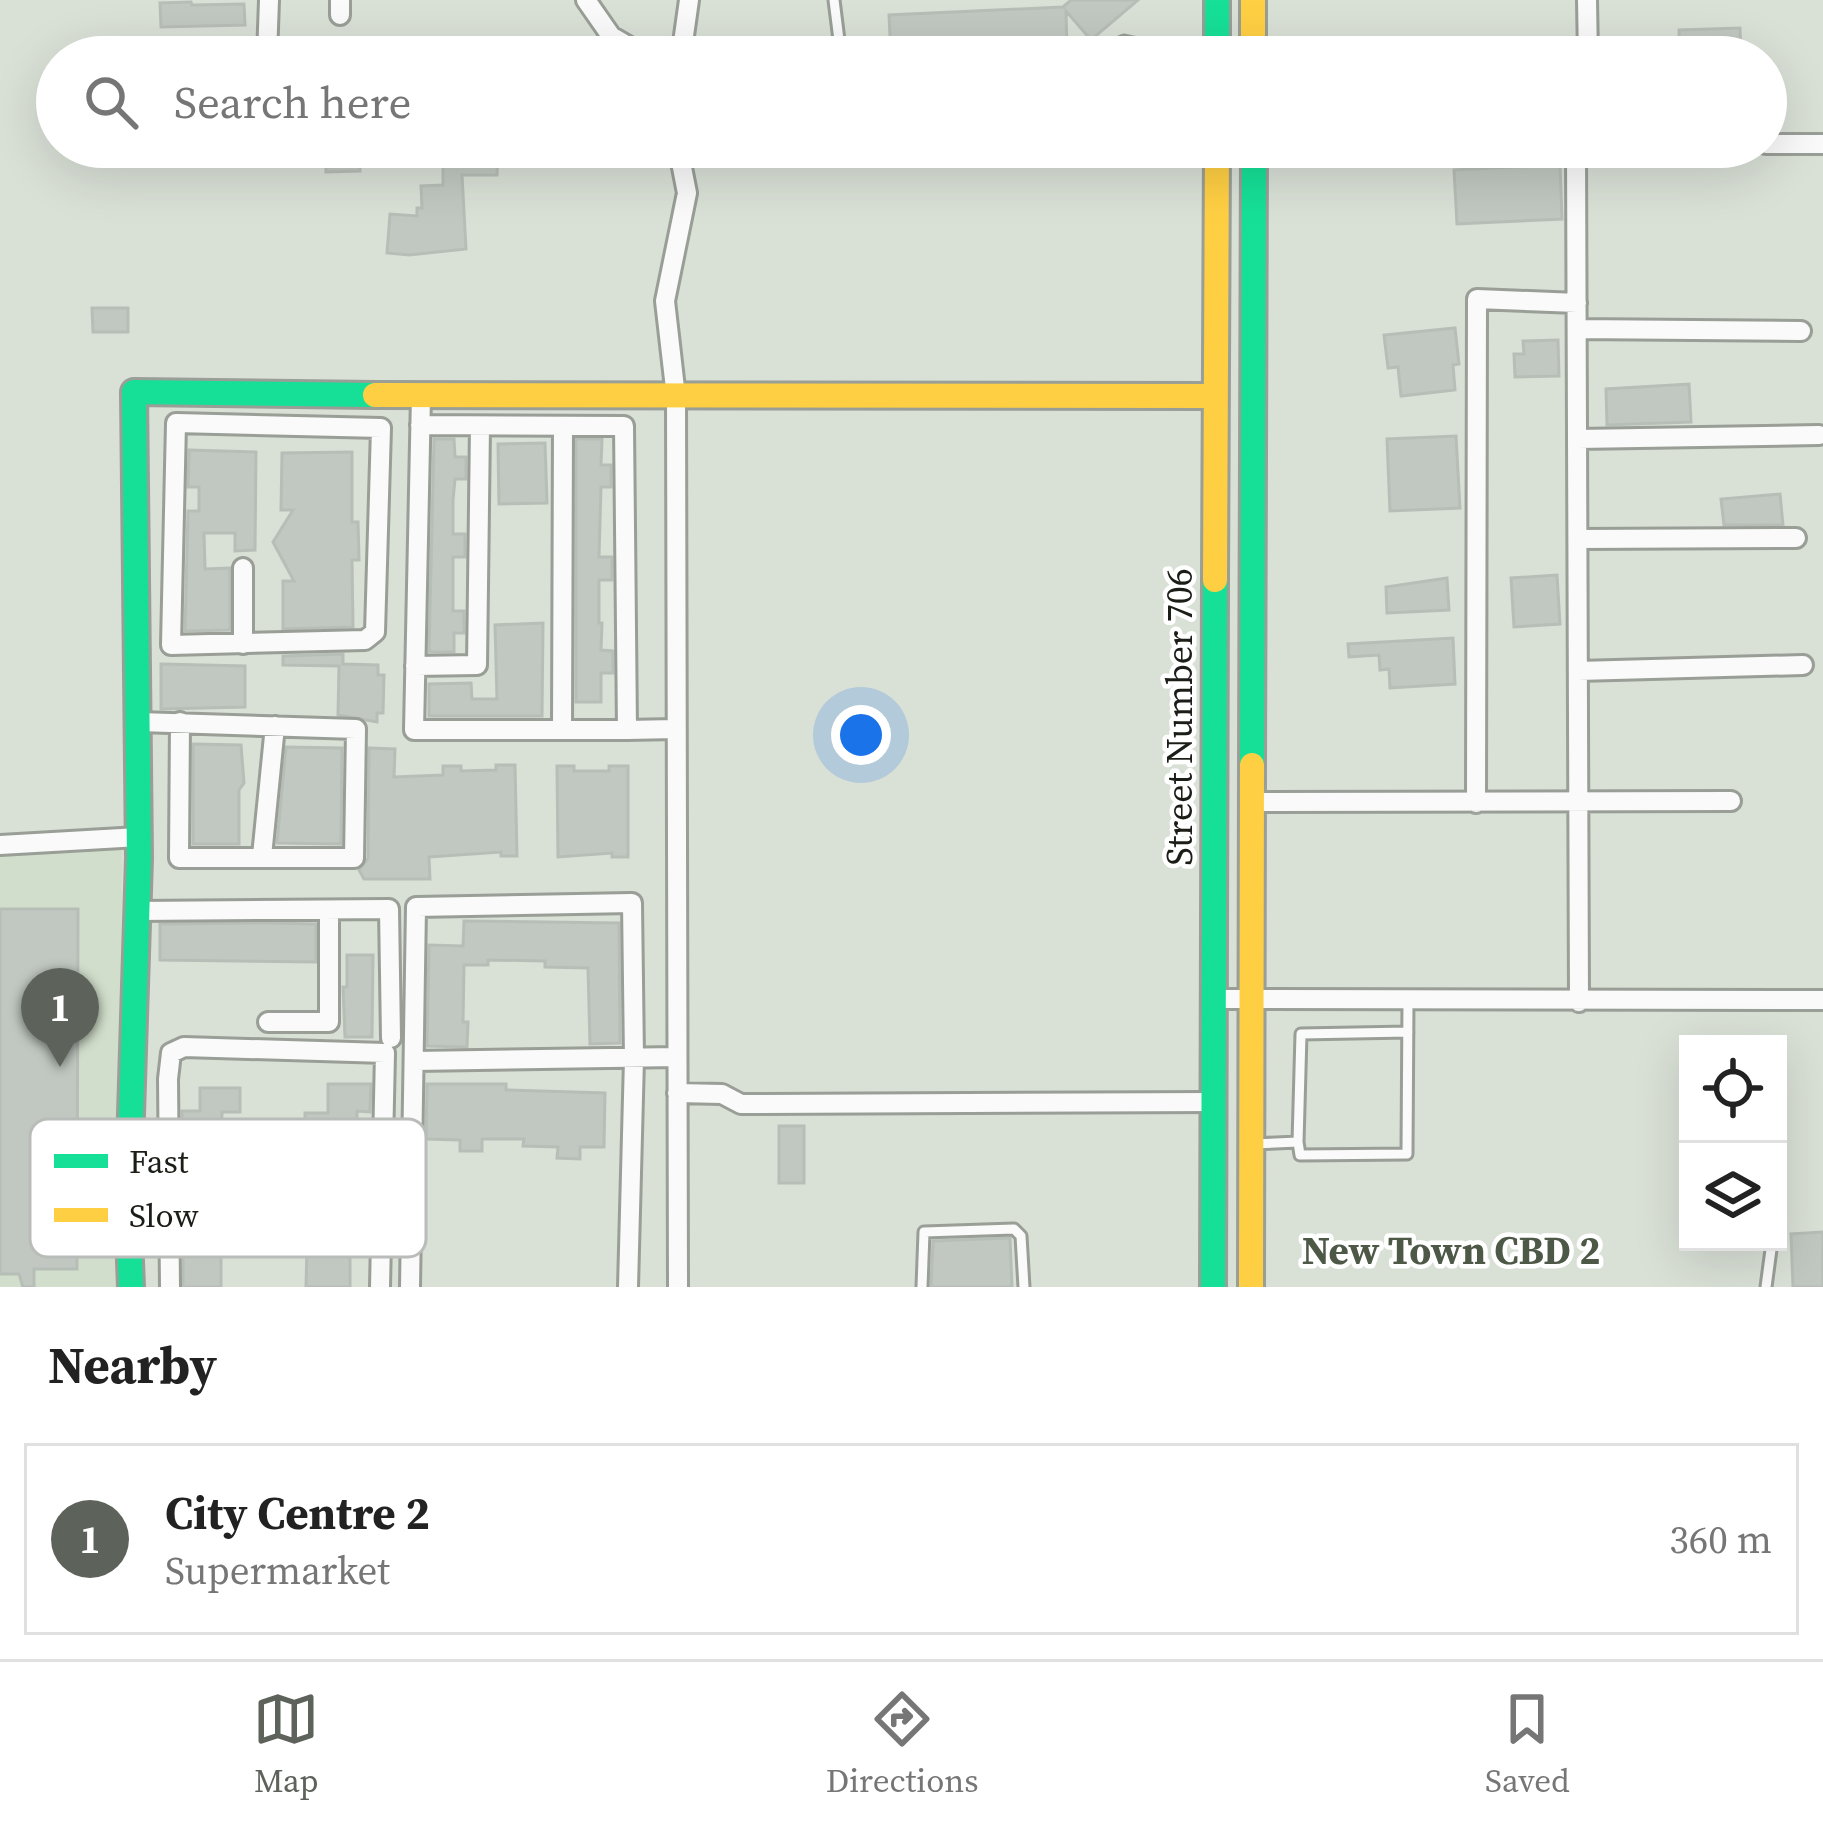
<!DOCTYPE html>
<html lang="en">
<head>
<meta charset="utf-8">
<style>
  body { margin:0; font-family:"Source Serif 4",serif; background:#f6f6f6; color:#222 }
  .controls { position:absolute; right:36px; bottom:36px; display:grid; overflow:hidden; border-radius:0px; box-shadow:0 12px 48px #0002 }
  .controls button { width:108px; height:108px; display:grid; place-items:center; padding:0; border:0; border-bottom:3px solid #e0e0e0; background:#fff; color:#222; font:60px sans-serif }
  .you { position:absolute; left:861px; top:735px; width:42px; height:42px; margin:-30px; border:9px solid #fff; border-radius:50%; background:#1a73e8; box-shadow:0 0 0 18px #1a73e833 }
  .badge { display:grid; place-items:center; width:78px; height:78px; border-radius:50%; background:#5d625a; color:#fff; font-size:39px; font-weight:700 }
  .pin { position:absolute; translate:-50% -99px; filter:drop-shadow(0 3px 6px #0008) }
  .pin::after { content:''; position:absolute; top:63px; width:42px; height:36px; background:inherit; clip-path:polygon(0 0,100% 0,50% 100%) }
  .list { margin:0; padding:0; list-style:none }
  h2 { display:flex; justify-content:space-between; align-items:center; height:156px; margin:0; padding:0 48px; font-size:51px }
  h2 small { font-size:39px; font-weight:400; color:#767676 }
  .list li { display:grid; grid-template-columns:78px 1fr auto; gap:36px; align-items:center; box-sizing:border-box; height:192px; margin:0 24px 24px; padding:0 24px; border:3px solid #e0e0e0; border-radius:0px }
  .list b { display:block; font-size:45px; white-space:nowrap }
  .list p { margin:0; font-size:39px; white-space:nowrap; color:#767676 }
  .list em { font-size:39px; font-style:normal; color:#767676 }
  .icon { flex:none; width:66px; height:66px; fill:none; stroke:currentColor; stroke-width:2; stroke-linecap:round; stroke-linejoin:round }
  .map { position:relative; flex:none; width:1823px; height:1287px; overflow:hidden }
  .search { position:absolute; background:#fff; box-shadow:0 12px 48px #0002; left:36px; right:36px; top:36px; height:132px; display:flex; align-items:center; gap:30px; box-sizing:border-box; padding:0 42px; border-radius:66px; color:#767676; font-size:45px }
  .sheet { height:372px; background:#fff }
  nav { display:flex; justify-content:space-around; align-items:center; box-sizing:border-box; height:168px; border-top:3px solid #e0e0e0; background:#fff; font-size:33px; color:#767676 }
  nav a { display:grid; justify-items:center; gap:6px }
  nav .on { color:#5d625a }
  .map>svg:first-child { display:block }
  .built { fill:#d1decb }
  .building { fill:#c0c8c1; stroke:#b7beb7; stroke-width:3 }
  .lines { fill:none; stroke-linecap:round; stroke-linejoin:round }
  .lane-casing { stroke:#999e97; stroke-width:15 }
  .street-casing { stroke:#999e97; stroke-width:24 }
  .fast-casing { stroke:#999e97; stroke-width:30 }
  .slow-casing { stroke:#999e97; stroke-width:30 }
  .lane { stroke:#f9faf9; stroke-width:9 }
  .street { stroke:#f9faf9; stroke-width:18 }
  .fast { stroke:#16e098; stroke-width:24 }
  .slow { stroke:#ffcf43; stroke-width:24 }
  .labels { text-anchor:middle; stroke-width:9; stroke-linejoin:round; paint-order:stroke }
  .street-label { font-size:36px; fill:#1a1e17; stroke:#fff }
  .neighbourhood-label { font-size:39px; font-weight:bold; fill:#4d5847; stroke:#fff }
  .key { fill:#fff; stroke:#babcb9; stroke-width:3 }
  .key-label { font-size:33px; fill:#1a1e17 }
</style>
</head>
<body>
<div class="map">
<svg width="1823" height="1287" viewBox="0 0 1823 1287">
  <rect width="100%" height="100%" fill="#d9e0d6"/>
  <path class="built" d="M 0,842 L 122,846 L 119,1287 L 0,1287 Z"/>
  <path class="building" d="M 1071,0 L 1138,0 L 1091,40 L 1066,11 L 1067,48 L 1062,52 L 891,57 L 889,15 L 1063,7 Z
    M 191,2 L 192,5 L 244,4 L 245,25 L 161,27 L 160,3 Z
    M 1740,28 L 1741,57 L 1680,57 L 1679,30 Z
    M 325,147 L 360,147 L 360,171 L 326,172 Z
    M 443,147 L 498,147 L 497,175 L 462,175 L 466,249 L 409,255 L 387,253 L 390,214 L 417,216 L 417,208 L 422,208 L 421,186 L 443,185 Z
    M 1560,165 L 1562,219 L 1457,224 L 1454,170 Z
    M 92,308 L 128,308 L 128,332 L 93,332 Z
    M 1455,328 L 1459,364 L 1453,365 L 1455,390 L 1401,396 L 1398,367 L 1388,368 L 1384,335 Z
    M 1558,340 L 1559,376 L 1515,377 L 1514,354 L 1524,354 L 1523,341 Z
    M 1689,384 L 1691,422 L 1607,425 L 1606,389 Z
    M 1456,436 L 1460,508 L 1390,511 L 1387,439 Z
    M 434,439 L 454,439 L 455,457 L 466,457 L 466,479 L 455,479 L 453,500 L 453,534 L 465,534 L 465,557 L 453,557 L 453,611 L 464,611 L 464,633 L 454,633 L 454,652 L 429,652 Z
    M 576,439 L 602,439 L 601,465 L 611,465 L 611,487 L 601,487 L 599,557 L 612,557 L 612,580 L 599,580 L 599,623 L 602,623 L 601,650 L 613,651 L 613,673 L 601,673 L 601,702 L 576,702 Z
    M 545,443 L 547,503 L 499,504 L 498,444 Z
    M 189,450 L 256,452 L 255,550 L 235,551 L 235,533 L 204,533 L 205,569 L 230,568 L 230,630 L 185,631 L 188,511 L 199,511 L 199,487 L 188,487 Z
    M 352,452 L 352,522 L 358,522 L 359,560 L 352,560 L 353,627 L 283,629 L 283,581 L 294,581 L 273,542 L 293,510 L 281,510 L 282,453 Z
    M 1780,494 L 1783,525 L 1724,525 L 1721,499 Z
    M 1557,575 L 1560,624 L 1514,627 L 1511,578 Z
    M 1447,578 L 1449,610 L 1387,613 L 1386,587 Z
    M 543,623 L 542,716 L 429,716 L 429,684 L 471,683 L 472,699 L 497,699 L 495,625 Z
    M 1453,638 L 1455,684 L 1390,688 L 1389,669 L 1380,670 L 1379,655 L 1349,657 L 1348,644 Z
    M 343,654 L 343,664 L 378,665 L 378,675 L 384,675 L 383,713 L 377,713 L 377,722 L 338,715 L 339,666 L 283,665 L 283,656 Z
    M 161,664 L 245,666 L 245,707 L 161,709 Z
    M 193,744 L 241,745 L 244,783 L 239,790 L 239,844 L 193,844 Z
    M 286,747 L 342,748 L 341,844 L 277,843 Z
    M 369,748 L 395,749 L 394,777 L 443,775 L 443,766 L 461,766 L 461,771 L 496,770 L 496,765 L 515,765 L 517,856 L 501,856 L 501,852 L 429,857 L 430,879 L 364,879 L 359,870 L 368,858 Z
    M 557,766 L 574,766 L 574,771 L 609,771 L 609,766 L 628,766 L 628,857 L 612,857 L 612,853 L 558,857 Z
    M 0,909 L 78,909 L 77,1269 L 34,1269 L 34,1287 L 23,1287 L 19,1274 L 0,1274 Z
    M 464,921 L 619,923 L 620,1043 L 590,1044 L 588,968 L 545,967 L 545,961 L 488,960 L 488,965 L 464,965 L 463,1022 L 468,1022 L 467,1047 L 427,1046 L 429,945 L 463,946 Z
    M 267,923 L 316,924 L 316,962 L 160,960 L 160,924 Z
    M 347,955 L 373,955 L 372,1037 L 345,1037 L 343,987 L 347,987 Z
    M 328,1084 L 371,1084 L 370,1112 L 357,1111 L 357,1121 L 347,1120 L 347,1165 L 368,1165 L 367,1253 L 350,1253 L 350,1287 L 306,1287 L 307,1249 L 331,1249 L 332,1162 L 305,1162 L 305,1113 L 328,1113 Z
    M 427,1084 L 506,1084 L 506,1090 L 605,1093 L 604,1147 L 580,1147 L 580,1159 L 557,1158 L 558,1147 L 523,1146 L 524,1139 L 482,1139 L 482,1151 L 460,1151 L 460,1140 L 426,1139 Z
    M 200,1088 L 240,1088 L 240,1112 L 222,1112 L 221,1166 L 240,1166 L 239,1254 L 221,1254 L 221,1287 L 183,1287 L 183,1247 L 197,1247 L 197,1169 L 182,1169 L 182,1111 L 200,1111 Z
    M 779,1126 L 804,1126 L 804,1183 L 779,1183 Z
    M 1823,1232 L 1823,1287 L 1793,1287 L 1791,1234 Z
    M 1010,1238 L 1012,1287 L 931,1287 L 933,1241 Z"/>
  <g class="lines">
    <g class="lane-casing">
      <path id="lane" d="M 834,0 L 839,40 L 850,57
        M 1089,57 L 1124,41 L 1197,57
        M 1298,1142 L 1301,1034 L 1408,1032
        M 1252,1144 L 1298,1142 L 1300,1155 L 1407,1154 L 1408,1000
        M 922,1287 L 924,1232 L 1014,1229 L 1021,1236 L 1024,1287
        M 1766,1287 L 1772,1242"/>
    </g>
    <g class="street-casing">
      <path id="street" d="M 586,0 L 611,36 L 647,57
        M 1587,0 L 1588,57
        M 340,15 L 340,0
        M 267,57 L 269,0
        M 681,57 L 689,0
        M 1766,144 L 1823,144
        M 678,147 L 687,193 L 665,301 L 676,397 L 678,1287
        M 1576,147 L 1579,1002
        M 1577,329 L 1801,331
        M 176,423 L 381,428 L 375,632 L 365,640 L 171,645 Z
        M 420,425 L 624,426 L 627,730 L 414,730 L 421,396
        M 1577,439 L 1819,435
        M 1578,539 L 1796,538
        M 243,644 L 243,568
        M 415,666 L 477,665 L 480,426
        M 1578,671 L 1803,665
        M 139,722 L 356,729 L 354,858 L 179,858 L 180,722
        M 562,730 L 563,427
        M 627,730 L 675,729
        M 1252,802 L 1731,801
        M 1476,803 L 1477,299 L 1577,303
        M 0,845 L 139,837
        M 262,856 L 275,726
        M 137,911 L 389,909 L 391,1038
        M 1215,999 L 1823,1000
        M 268,1022 L 329,1022 L 329,911
        M 415,1061 L 677,1057
        M 677,1093 L 722,1094 L 741,1104 L 1215,1102
        M 129,1190 L 168,1191
        M 170,1287 L 168,1079 L 171,1053 L 184,1047 L 385,1053 L 380,1287
        M 410,1287 L 416,907 L 632,903 L 634,1059 L 628,1287"/>
    </g>
    <g class="fast-casing">
      <path id="fast" d="M 1217,0 L 1217,57
        M 1252,765 L 1254,147
        M 131,1287 L 128,1210 L 139,858 L 134,392 L 375,395
        M 1213,1287 L 1215,580"/>
    </g>
    <g class="slow-casing">
      <path id="slow" d="M 1253,0 L 1253,57
        M 375,395 L 1215,396
        M 1215,580 L 1217,147
        M 1251,1287 L 1252,765"/>
    </g>
    <use href="#lane" class="lane"/>
    <use href="#street" class="street"/>
    <use href="#fast" class="fast"/>
    <use href="#slow" class="slow"/>
  </g>
  <g class="labels">
    <g class="street-label">
      <text transform="translate(1179 717) rotate(-90)" y="13">Street Number 706</text>
    </g>
    <g class="neighbourhood-label">
      <text x="1451" y="1264">New Town CBD 2</text>
    </g>
  </g>
  <rect x="30" y="1119" width="396" height="138" rx="18" class="key"/>
  <rect x="54" y="1154" width="54" height="14" fill="#16e098"/>
  <rect x="54" y="1208" width="54" height="14" fill="#ffcf43"/>
  <g class="key-label">
    <text x="129" y="1173">Fast</text>
    <text x="129" y="1227">Slow</text>
  </g>
</svg>
<div class="controls">
<button><svg class="icon" aria-label="locate" viewBox="0 0 24 24"><circle cx="12" cy="12" r="6"/><path d="M12 2v4M12 18v4M2 12h4M18 12h4"/></svg></button>
<button><svg class="icon" aria-label="layers" viewBox="0 0 24 24"><path d="M12 4l9 5-9 5-9-5zM3 14l9 5 9-5"/></svg></button>
</div>
<div class="you"></div>
<div class="pin badge" style="left:60px;top:1067px">1</div>
<div class="search"><svg class="icon" aria-label="search" viewBox="0 0 24 24"><circle cx="10" cy="10" r="6"/><path d="M15 15l6 6"/></svg>Search here</div>
</div>
<section class="sheet">
<h2>Nearby<small></small></h2>
<ul class="list">
<li><span class="badge">1</span><div><b>City Centre 2</b><p>Supermarket</p></div><em>360 m</em></li>
</ul>
</section>
<nav>
<a class="on"><svg class="icon" aria-label="map" viewBox="0 0 24 24"><path d="M3 6l6-2 6 2 6-2v14l-6 2-6-2-6 2zM9 4v14M15 6v14"/></svg>Map</a>
<a><svg class="icon" aria-label="directions" viewBox="0 0 24 24"><path d="M12 3l9 9-9 9-9-9zM9 14v-3h6M13 9l2 2-2 2"/></svg>Directions</a>
<a><svg class="icon" aria-label="saved" viewBox="0 0 24 24"><path d="M7 4h10v16l-5-4-5 4z"/></svg>Saved</a>
</nav>
</body>
</html>
